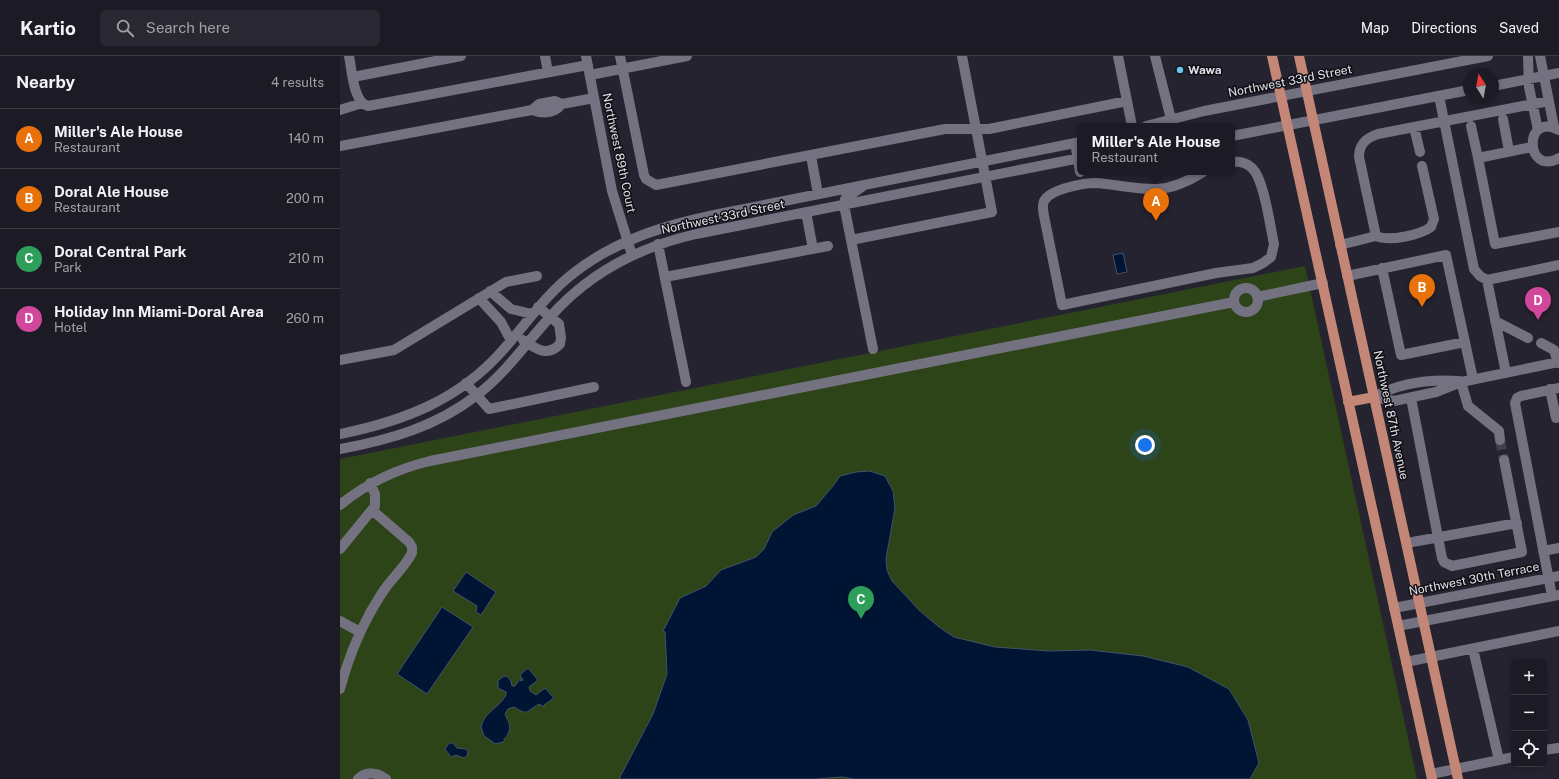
<!DOCTYPE html>
<html lang="en">
<head>
<meta charset="utf-8">
<style>
  body { margin:0; font-family:"Public Sans",sans-serif; background:#292731; color:#f1f3f6 }
  .controls { position:absolute; right:12px; bottom:12px; display:grid; overflow:hidden; border-radius:6px; box-shadow:0 2px 6px #0003 }
  .controls button { width:36px; height:36px; display:grid; place-items:center; padding:0; border:0; border-bottom:1px solid #3a3841; background:#1c1a24; color:#f1f3f6; font:20px sans-serif }
  .compass { position:absolute; left:1123px; top:12px; width:36px; height:36px; border-radius:50%; background:#1c1a24; box-shadow:0 2px 6px #0003; rotate:349deg }
  .you { position:absolute; left:805px; top:389px; width:14px; height:14px; margin:-10px; border:3px solid #fff; border-radius:50%; background:#1a73e8; box-shadow:0 0 0 6px #1a73e833 }
  .badge { display:grid; place-items:center; width:26px; height:26px; border-radius:50%; background:#db2777; color:#fff; font-size:13px; font-weight:700 }
  .pin { position:absolute; translate:-50% -33px; filter:drop-shadow(0 1px 2px #0008) }
  .pin::after { content:''; position:absolute; top:21px; width:14px; height:12px; background:inherit; clip-path:polygon(0 0,100% 0,50% 100%) }
  .popup { position:absolute; left:737px; top:67px; width:158px; height:52px; box-sizing:border-box; display:grid; place-content:center; border-radius:6px; background:#1c1a24; filter:drop-shadow(0 1px 3px #0005); font-size:13px; white-space:nowrap; color:#a0a1a6 }
  .popup b { font-size:15px; color:#f1f3f6 }
  .popup::after { content:''; position:absolute; left:50%; top:100%; margin-left:-8px; border:8px solid transparent; border-top-color:#1c1a24 }
  .list { margin:0; padding:0; list-style:none }
  h2 { display:flex; justify-content:space-between; align-items:center; height:52px; margin:0; padding:0 16px; font-size:17px }
  h2 small { font-size:13px; font-weight:400; color:#a0a1a6 }
  .list li { display:grid; grid-template-columns:26px 1fr auto; gap:12px; align-items:center; box-sizing:border-box; height:60px; padding:0 16px; border-top:1px solid #3a3841 }
  .list b { display:block; font-size:15px; white-space:nowrap }
  .list p { margin:0; font-size:13px; white-space:nowrap; color:#a0a1a6 }
  .list em { font-size:13px; font-style:normal; color:#a0a1a6 }
  .icon { flex:none; width:22px; height:22px; fill:none; stroke:currentColor; stroke-width:2; stroke-linecap:round; stroke-linejoin:round }
  .map { position:relative; flex:none; width:1219px; height:723px; overflow:hidden }
  header { display:flex; align-items:center; gap:24px; box-sizing:border-box; height:56px; padding:0 20px; background:#1c1a24; border-bottom:1px solid #3a3841 }
  header strong { font-size:19px }
  nav { display:flex; gap:22px; margin-inline-start:auto; font-size:14px }
  .search { width:280px; height:36px; background:#292731; display:flex; align-items:center; gap:10px; box-sizing:border-box; padding:0 14px; border-radius:6px; color:#a0a1a6; font-size:15px }
  main { display:flex }
  aside { flex:1; background:#1c1a24 }
  .map>svg:first-child { display:block }
  .green { fill:#2d4318 }
  .water { fill:#001534; stroke:#44526a }
  .lines { fill:none; stroke-linecap:round; stroke-linejoin:round }
  .minor-tunnel { stroke:#423f4c; stroke-width:10; stroke-dasharray:10 5; stroke-linecap:butt }
  .minor { stroke:#747181; stroke-width:10 }
  .major { stroke:#c48676; stroke-width:10 }
  .poi-dot { fill:#6bc3f2; stroke:#0f0e14; stroke-width:1.5 }
  .labels { text-anchor:middle; stroke-width:3; stroke-linejoin:round; paint-order:stroke }
  .poi-label { font-size:12px; font-weight:bold; fill:#e1e0e8; stroke:#0f0e14; text-anchor:start }
  .street-label { font-size:12px; fill:#e1e0e8; stroke:#0f0e14 }
</style>
</head>
<body>
<header>
<strong>Kartio</strong>
<div class="search"><svg class="icon" aria-label="search" viewBox="0 0 24 24"><circle cx="10" cy="10" r="6"/><path d="M15 15l6 6"/></svg>Search here</div>
<nav><a>Map</a><a>Directions</a><a>Saved</a></nav>
</header>
<main>
<aside>
<h2>Nearby<small>4 results</small></h2>
<ul class="list">
<li><span class="badge" style="background:#e8710a">A</span><div><b>Miller's Ale House</b><p>Restaurant</p></div><em>140 m</em></li>
<li><span class="badge" style="background:#e8710a">B</span><div><b>Doral Ale House</b><p>Restaurant</p></div><em>200 m</em></li>
<li><span class="badge" style="background:#2e9e5b">C</span><div><b>Doral Central Park</b><p>Park</p></div><em>210 m</em></li>
<li><span class="badge" style="background:#d1479c">D</span><div><b>Holiday Inn Miami-Doral Area</b><p>Hotel</p></div><em>260 m</em></li>
</ul>
</aside>
<div class="map">
<svg width="1219" height="723" viewBox="0 0 1219 723">
  <rect width="100%" height="100%" fill="#262330"/>
  <path class="green" d="M 965,210 L 1077,723 L 0,723 L 0,403 Z"/>
  <path class="water" d="M 783,197 L 787,216 L 777,218 L 773,199 Z
    M 530,415 L 545,420 L 553,435 L 555,452 L 546,503 L 547,514 L 552,525 L 580,555 L 599,571 L 614,581 L 655,591 L 709,595 L 750,594 L 803,600 L 848,611 L 889,633 L 908,664 L 919,707 L 910,723 L 514,723 L 502,721 L 475,723 L 279,723 L 313,658 L 327,618 L 325,576 L 323,575 L 340,542 L 366,530 L 381,514 L 416,501 L 424,493 L 432,476 L 453,459 L 476,450 L 493,430 L 500,420 L 516,416 Z
    M 126,516 L 156,536 L 141,559 L 136,556 L 137,550 L 113,535 Z
    M 102,551 L 133,571 L 87,638 L 57,618 Z
    M 188,612 L 198,624 L 189,631 L 190,635 L 196,639 L 205,632 L 214,642 L 204,649 L 204,651 L 199,648 C 185,656 189,660 174,651 L 168,653 L 165,658 C 168,665 172,670 168,678 C 166,682 164,681 164,686 L 154,688 L 153,686 L 144,680 L 141,671 C 144,656 159,652 166,639 L 166,636 L 158,632 L 158,625 L 162,621 L 167,620 L 171,625 L 172,630 L 175,630 L 180,623 L 181,625 L 183,624 L 180,619 Z
    M 109,687 L 113,687 L 117,692 L 126,693 L 128,696 L 127,700 L 124,702 L 116,699 L 111,701 L 105,693 Z"/>
  <g class="lines">
    <path class="minor-tunnel" d="M 1160,384 L 1164,404"/>
    <path class="minor" d="M 9,0 C 12,14 13,46 28,50 L 248,9
      M 205,0 L 208,16
      M 246,0 L 272,135 L 292,199
      M 280,0 L 304,119 L 306,123 L 316,129 L 605,73 L 649,73 L 787,45
      M 778,0 L 792,70
      M 815,0 L 831,63
      M 1188,0 L 1189,31 L 1198,74
      M 1200,0 L 1214,71
      M 250,19 L 347,0
      M 13,21 L 121,0
      M 1153,30 L 1219,17
      M 1099,40 L 1134,213 L 1140,220 L 1147,224
      M 0,54 L 22,47
      M 192,54 C 203,58 214,58 222,48
      M 1163,63 L 1169,95
      M 806,70 L 864,55 L 1148,0
      M 1131,70 L 1138,102
      M 1074,71 L 1080,96
      M 1219,74 C 1183,55 1185,121 1219,102
      M 892,80 L 1129,34
      M 735,87 L 740,116
      M 0,90 L 192,54 L 199,48 L 215,45 L 222,48 L 254,42
      M 1192,91 L 1138,102 L 1155,188 L 1219,176
      M 471,100 L 478,138
      M 863,116 C 849,125 834,132 817,133 C 796,134 776,128 755,127 C 744,127 710,133 704,145 C 702,149 703,155 704,160 L 722,249 L 876,217 L 913,212 L 923,207 L 931,201 L 934,188 C 930,170 924,123 912,112 C 906,106 900,105 892,106
      M 522,131 L 505,143 L 504,149 L 511,184 L 652,156 L 622,0
      M 466,156 L 473,193
      M 1036,180 C 1049,186 1080,179 1091,171 L 1094,163 L 1082,110
      M 511,184 L 533,293
      M 318,188 L 346,326
      M 1000,189 L 1036,180 L 1019,101 C 1019,88 1026,82 1038,78 L 1209,45
      M 1042,212 L 1061,299 L 1125,286
      M 1007,220 L 1106,199 L 1133,323
      M 325,221 L 488,190
      M894 244a12 12 0 1 1 24 0a12 12 0 1 1-24 0Z
      M 150,235 L 171,253 L 192,258
      M 917,241 L 983,227
      M 139,242 L 161,266 L 171,285
      M 1155,265 L 1188,282
      M 183,284 C 195,292 207,302 220,288 L 221,282 L 219,268 L 198,251
      M 1201,287 L 1214,294 L 1218,307
      M 0,304 L 54,294 L 166,226 L 197,220
      M 1166,317 L 1147,224 L 1219,209
      M 1121,326 L 1128,350 L 1159,375 L 1160,384
      M 126,327 L 149,353 L 254,331
      M 1210,333 L 1216,362 L 1219,361
      M 1034,341 L 1054,345 L 1096,336 L 1121,326 L 1219,306
      M 1034,341 C 1061,326 1089,323 1119,325
      M 1071,342 L 1102,502 L 1104,506 L 1112,510 L 1182,496 L 1164,404
      M 0,378 C 64,365 119,344 163,294 C 187,267 206,238 235,216 C 278,183 326,169 379,158 L 740,86
      M 0,393 C 49,384 96,371 137,339 C 166,317 186,287 211,260 C 250,216 299,191 356,178 L 740,102
      M 0,449 C 27,427 56,413 90,405 L 894,246
      M 1067,487 L 1177,467
      M 0,493 L 35,450 L 35,438 L 30,427
      M 1203,495 L 1219,492
      M 1212,540 L 1175,347 L 1177,342 L 1181,340 L 1219,332
      M 1054,552 L 1219,520
      M 0,565 L 20,576
      M 1058,570 L 1219,539
      M 1133,593 L 1159,704
      M 1066,606 L 1219,575
      M 0,633 C 9,599 23,566 42,537 C 51,523 65,511 72,497 L 72,491 L 69,486 L 32,454
      M 1204,694 L 1218,692
      M 1091,718 L 1174,701
      M 18,723 C 26,715 37,716 46,723"/>
    <path class="major" d="M 932,0 L 1092,723
      M 959,0 L 1118,723
      M 1008,346 L 1034,341"/>
  </g>
  <circle class="poi-dot" cx="840" cy="14" r="4"/>
  <g class="labels">
    <g class="poi-label">
      <text x="848" y="18">Wawa</text>
    </g>
    <g class="street-label">
      <text transform="translate(950 25) rotate(-11)" y="4">Northwest 33rd Street</text>
      <text transform="translate(279 97) rotate(78)" y="4">Northwest 89th Court</text>
      <text transform="translate(383 161) rotate(-12)" y="4">Northwest 33rd Street</text>
      <text transform="translate(1051 359) rotate(78)" y="4">Northwest 87th Avenue</text>
      <text transform="translate(1134 523) rotate(-11)" y="4">Northwest 30th Terrace</text>
    </g>
  </g>
</svg>
<div class="controls">
<button>+</button>
<button>−</button>
<button><svg class="icon" aria-label="locate" viewBox="0 0 24 24"><circle cx="12" cy="12" r="6"/><path d="M12 2v4M12 18v4M2 12h4M18 12h4"/></svg></button>
</div>
<svg class="compass" viewBox="-18 -18 36 36"><path d="M0-13l5 13h-10z" fill="#e53935"/><path d="M0 13l5-13h-10z" fill="#a0a1a6"/></svg>
<div class="you"></div>
<div class="pin badge" style="left:816px;top:165px;background:#e8710a">A</div>
<div class="popup"><b>Miller's Ale House</b>Restaurant</div>
<div class="pin badge" style="left:1082px;top:251px;background:#e8710a">B</div>
<div class="pin badge" style="left:521px;top:563px;background:#2e9e5b">C</div>
<div class="pin badge" style="left:1198px;top:264px;background:#d1479c">D</div>
</div>
</main>
</body>
</html>
